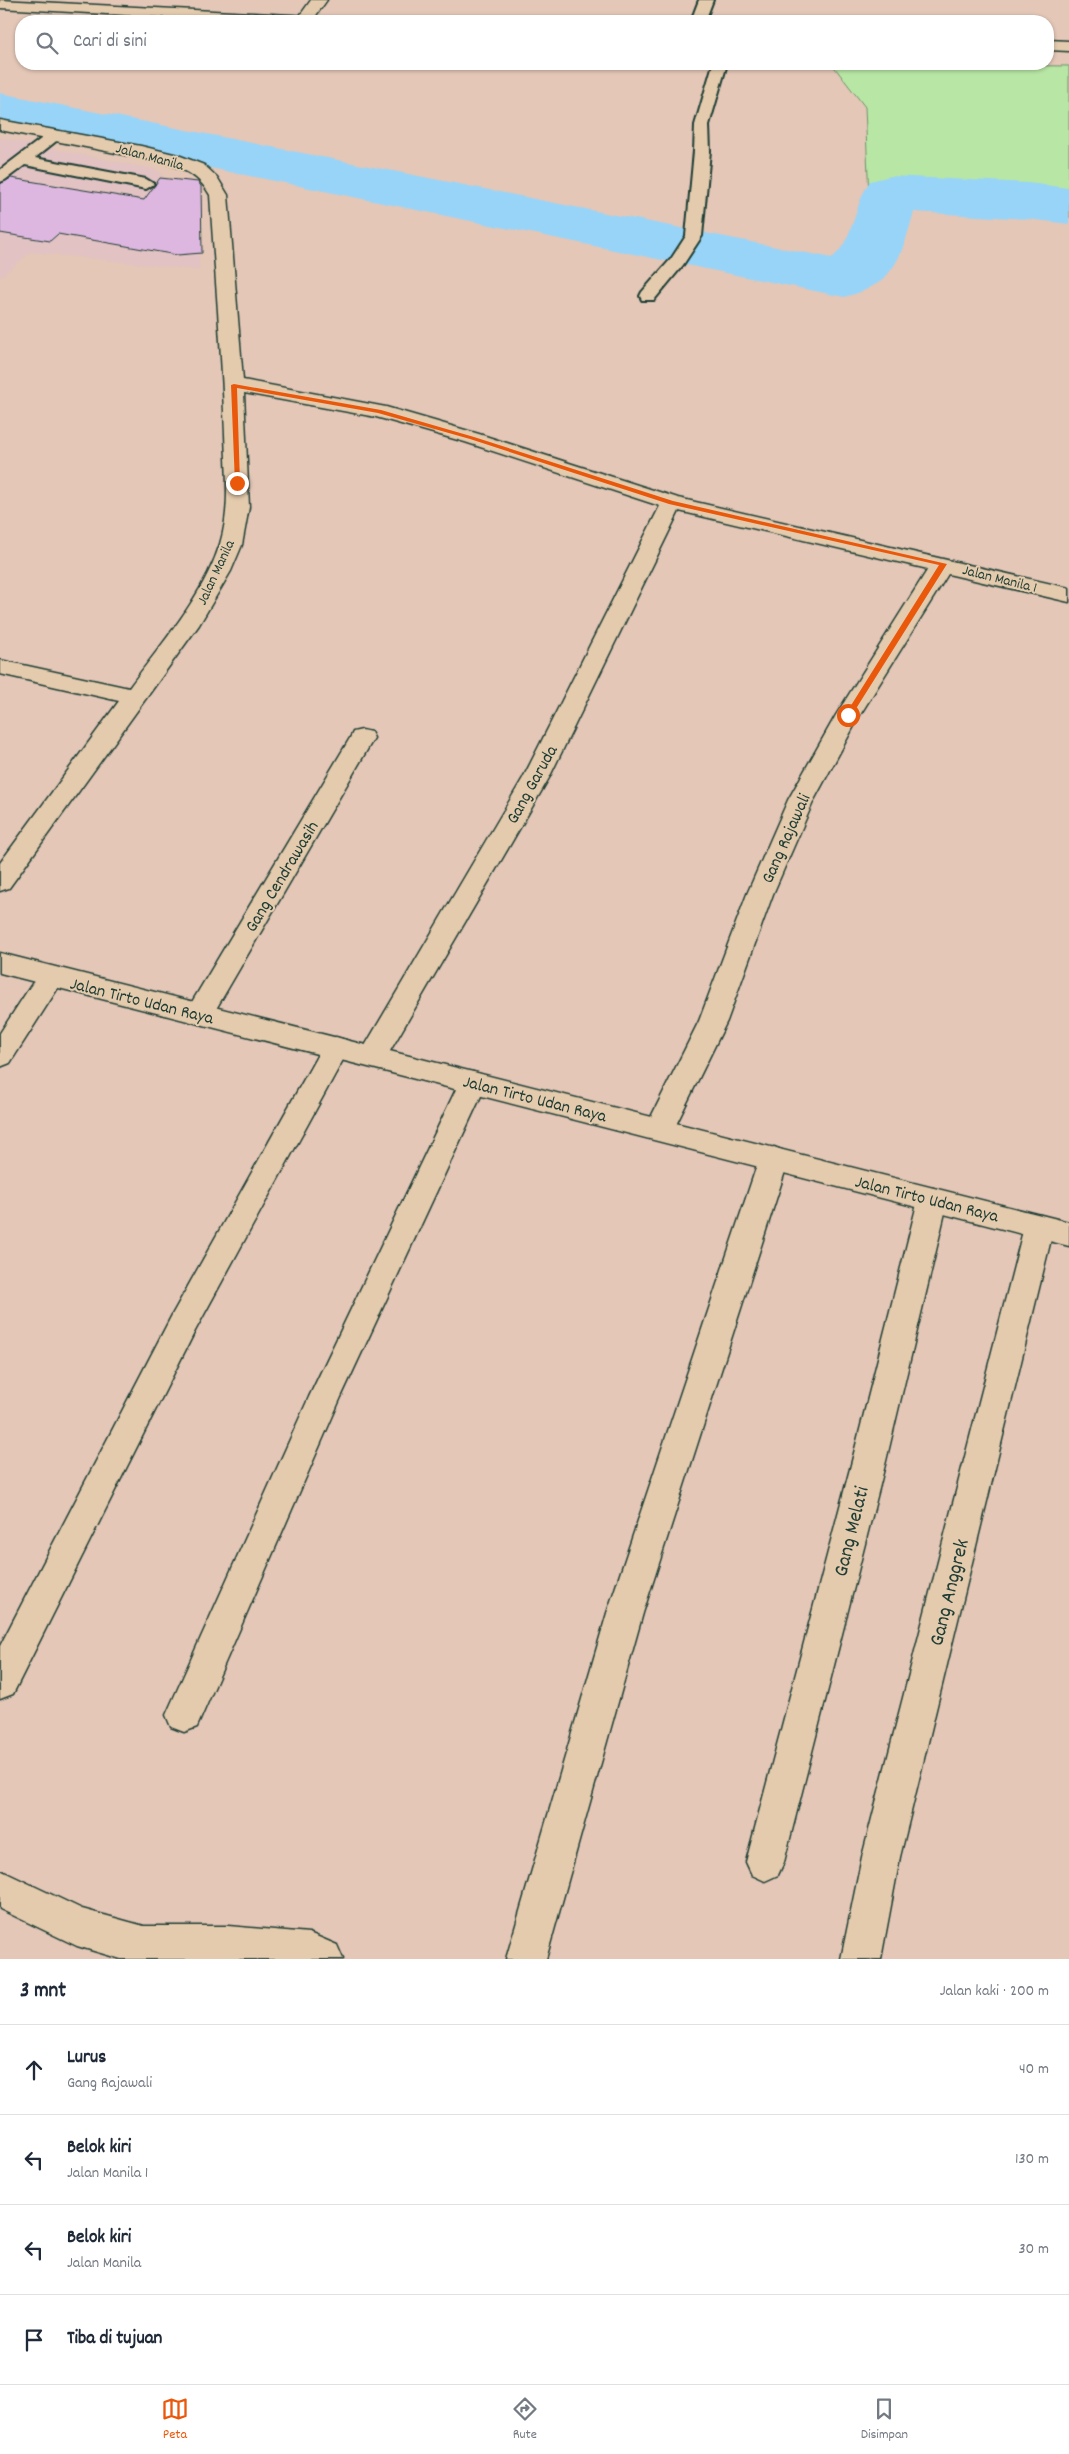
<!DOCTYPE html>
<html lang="id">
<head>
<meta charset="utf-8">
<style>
  body { margin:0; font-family:Dekko,sans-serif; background:#f6f6f7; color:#1f2937 }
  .stop { position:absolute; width:15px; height:15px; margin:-11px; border:4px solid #ea580c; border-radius:50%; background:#fff }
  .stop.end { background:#ea580c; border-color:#fff; box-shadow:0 1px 5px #0008 }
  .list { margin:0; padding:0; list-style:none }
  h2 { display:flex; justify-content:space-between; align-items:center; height:65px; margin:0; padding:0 20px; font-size:21px }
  h2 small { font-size:16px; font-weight:400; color:#747a83 }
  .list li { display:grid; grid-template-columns:32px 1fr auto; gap:15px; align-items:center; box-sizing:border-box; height:90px; padding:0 20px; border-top:1px solid #e0e1e3 }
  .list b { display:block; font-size:19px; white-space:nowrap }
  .list p { margin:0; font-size:16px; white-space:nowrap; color:#747a83 }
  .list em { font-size:16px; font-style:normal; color:#747a83 }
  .icon { flex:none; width:28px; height:28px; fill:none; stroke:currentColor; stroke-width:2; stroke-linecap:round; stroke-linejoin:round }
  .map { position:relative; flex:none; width:1069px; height:1959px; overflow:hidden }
  .search { position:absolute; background:#fff; box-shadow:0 1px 4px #0004; left:15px; right:15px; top:15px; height:55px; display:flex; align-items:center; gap:12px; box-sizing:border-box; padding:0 18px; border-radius:20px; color:#747a83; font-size:19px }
  .sheet { height:425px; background:#fff }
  nav { display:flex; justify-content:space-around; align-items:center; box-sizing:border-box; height:70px; border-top:1px solid #e0e1e3; background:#fff; font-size:14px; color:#747a83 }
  nav a { display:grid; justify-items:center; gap:2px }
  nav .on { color:#ea580c }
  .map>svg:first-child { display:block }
  .built { fill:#e2c2c3 }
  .green { fill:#b8e6a4; stroke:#6c926c }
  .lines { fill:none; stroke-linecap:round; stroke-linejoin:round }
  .river { fill:#98d4f8; fill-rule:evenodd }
  .building { fill:#deb7e0; stroke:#1f3d34 }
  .lane-casing { stroke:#1f3d34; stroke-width:4 }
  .street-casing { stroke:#1f3d34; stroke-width:3 }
  .secondary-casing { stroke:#1f3d34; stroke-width:3 }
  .primary-casing { stroke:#1f3d34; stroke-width:3 }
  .lane { fill:#e5cbad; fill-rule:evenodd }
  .street { fill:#e5cbad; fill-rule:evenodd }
  .secondary { fill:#e5cbad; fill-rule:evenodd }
  .primary { fill:#e5cbad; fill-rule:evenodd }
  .route { fill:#ea580c }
  .labels { text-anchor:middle; stroke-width:4; stroke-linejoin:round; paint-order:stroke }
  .far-street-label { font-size:15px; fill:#1f3d34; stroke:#e5cbad }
  .street-label { font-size:18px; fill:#1f3d34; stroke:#e5cbad }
  .near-street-label { font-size:21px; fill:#1f3d34; stroke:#e5cbad }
</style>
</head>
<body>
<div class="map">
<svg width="1069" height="1959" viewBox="0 0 1069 1959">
  <rect width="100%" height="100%" fill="#e4c7b7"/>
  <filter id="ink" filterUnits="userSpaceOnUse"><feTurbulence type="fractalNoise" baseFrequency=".02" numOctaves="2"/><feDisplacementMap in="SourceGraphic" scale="10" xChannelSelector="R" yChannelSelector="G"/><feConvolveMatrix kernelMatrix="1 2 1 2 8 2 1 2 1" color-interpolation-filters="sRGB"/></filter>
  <g filter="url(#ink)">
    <path class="built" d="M 0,138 L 156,170 L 198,205 L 199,270 L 31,252 L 0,277 Z"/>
    <path class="green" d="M 832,64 L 1069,66 L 1069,218 L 869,197 L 865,107 Z"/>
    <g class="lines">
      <path class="river" d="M 0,93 L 832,258 C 854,241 854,204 870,181 L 891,176 L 1028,183 L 1069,188 L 1069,224 L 1028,219 L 914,212 C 901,257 895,285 844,297 L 0,125 Z"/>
    </g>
    <path class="building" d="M 11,178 L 144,200 L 160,178 L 198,182 L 201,186 L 202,253 L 177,255 L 58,234 L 50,241 L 0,233 L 0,184 Z"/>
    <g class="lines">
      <g class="lane-casing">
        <path id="lane" d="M 699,0 L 713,0 L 705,21 L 691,21 Z
          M 713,64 L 727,64 L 709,125 L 710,151 L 702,236 L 683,265 L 654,300 L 642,300 L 640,296 L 642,292 L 671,259 L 686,236 L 694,151 L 695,125 Z
          M 55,131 L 60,132 L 62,135 L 60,138 L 35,158 L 146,179 L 154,184 L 146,189 L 25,165 L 5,180 L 0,182 L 0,170 L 50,132 Z"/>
      </g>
      <g class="street-casing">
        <path id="street" d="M 311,0 L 327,0 L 312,21 L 296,21 Z
          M 0,120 L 141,146 L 178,155 L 204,165 L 217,177 L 228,195 L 243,380 L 386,407 L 479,434 L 678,498 L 1069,588 L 1069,602 L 948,574 L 860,715 L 814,800 L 773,894 L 727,1021 L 670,1137 L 660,1140 L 650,1137 L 645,1129 L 699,1021 L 747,894 L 788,800 L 836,715 L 928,569 L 679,511 L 549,778 L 383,1063 L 373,1067 L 363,1063 L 359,1056 L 523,778 L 660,506 L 465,442 L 376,417 L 244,393 L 249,507 L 242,545 L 231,571 L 199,625 L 9,888 L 0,891 L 0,863 L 119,701 L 0,674 L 0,660 L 129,688 C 162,643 203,597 220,544 C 231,508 226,471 225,434 C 222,354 215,275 210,195 C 199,176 186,170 166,163 L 0,130 Z
          M 362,730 L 371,732 L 374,738 L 209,1021 L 199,1024 L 189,1021 L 185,1014 L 189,1007 L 350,738 L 353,732 Z
          M 51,967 L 61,970 L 65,977 L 10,1063 L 0,1067 L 0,1033 L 41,970 Z
          M 336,1037 L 346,1040 L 350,1047 L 195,1331 L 13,1694 L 0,1699 L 0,1646 L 173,1313 L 326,1040 Z
          M 473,1072 L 483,1075 L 487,1083 L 341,1397 L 197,1727 L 184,1732 L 171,1727 L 166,1715 L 309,1397 L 459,1083 L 463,1075 Z
          M 774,1147 L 784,1151 L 789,1159 L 643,1613 L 546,1959 L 506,1959 L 607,1613 L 759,1159 L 764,1151 Z
          M 933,1188 L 944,1192 L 948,1200 L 886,1461 L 784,1862 L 778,1875 L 765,1881 L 752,1875 L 746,1862 L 852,1461 L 918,1200 L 922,1192 Z
          M 1039,1215 L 1050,1218 L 1054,1227 L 900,1857 L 881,1959 L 841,1959 L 862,1857 L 1024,1227 L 1028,1218 Z
          M 0,1870 L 82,1909 L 144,1926 L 228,1926 L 309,1933 L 337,1945 L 343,1959 L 121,1959 L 77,1946 L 0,1909 Z"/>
      </g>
      <g class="secondary-casing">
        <path id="secondary" d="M 0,953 L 1069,1222 L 1069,1246 L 0,973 Z"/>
      </g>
      <g class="primary-casing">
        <path id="primary" d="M 0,0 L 310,16 L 318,21 L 232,21 L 0,8 Z
          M 1048,40 L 1069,41 L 1069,51 L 1048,50 Z"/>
      </g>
      <use href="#lane" class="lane"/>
      <use href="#street" class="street"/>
      <use href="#secondary" class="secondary"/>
      <use href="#primary" class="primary"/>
    </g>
  </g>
  <path class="route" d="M 234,384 L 381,410 L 474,437 L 673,501 L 947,564 L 852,715 L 848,717 L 845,715 L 939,565 L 669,504 L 470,439 L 378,413 L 237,388 L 240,483 L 235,484 L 231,385 Z"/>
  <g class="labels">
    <g class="far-street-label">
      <text transform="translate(150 156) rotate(15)" y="5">Jalan Manila</text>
      <text transform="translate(215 572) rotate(-65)" y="5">Jalan Manila</text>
      <text transform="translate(1000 578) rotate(14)" y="5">Jalan Manila 1</text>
    </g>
    <g class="street-label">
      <text transform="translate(531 784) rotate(-61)" y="6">Gang Garuda</text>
      <text transform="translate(785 838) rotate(-66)" y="6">Gang Rajawali</text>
      <text transform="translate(281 876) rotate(-59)" y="6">Gang Cendrawasih</text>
      <text transform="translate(142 1000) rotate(14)" y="6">Jalan Tirto Udan Raya</text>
      <text transform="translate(535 1098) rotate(14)" y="6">Jalan Tirto Udan Raya</text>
      <text transform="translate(927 1198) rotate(14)" y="6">Jalan Tirto Udan Raya</text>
    </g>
    <g class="near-street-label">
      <text transform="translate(850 1531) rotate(-76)" y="7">Gang Melati</text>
      <text transform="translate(948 1592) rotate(-76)" y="7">Gang Anggrek</text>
    </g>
  </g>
</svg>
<div class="stop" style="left:848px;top:715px"></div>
<div class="stop end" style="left:237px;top:483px"></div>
<div class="search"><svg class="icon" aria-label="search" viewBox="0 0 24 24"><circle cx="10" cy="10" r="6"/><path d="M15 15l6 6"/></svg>Cari di sini</div>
</div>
<section class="sheet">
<h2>3 mnt<small>Jalan kaki · 200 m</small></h2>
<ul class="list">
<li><svg class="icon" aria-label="ahead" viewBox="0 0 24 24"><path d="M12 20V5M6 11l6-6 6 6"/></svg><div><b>Lurus</b><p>Gang Rajawali</p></div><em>40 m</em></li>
<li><svg class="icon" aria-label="left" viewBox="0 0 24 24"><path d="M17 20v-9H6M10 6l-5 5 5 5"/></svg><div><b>Belok kiri</b><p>Jalan Manila 1</p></div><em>130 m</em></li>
<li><svg class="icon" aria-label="left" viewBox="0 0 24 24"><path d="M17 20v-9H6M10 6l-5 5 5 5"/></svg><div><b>Belok kiri</b><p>Jalan Manila</p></div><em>30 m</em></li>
<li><svg class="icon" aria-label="arrive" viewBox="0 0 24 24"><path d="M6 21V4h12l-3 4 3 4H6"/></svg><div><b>Tiba di tujuan</b></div></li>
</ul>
</section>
<nav>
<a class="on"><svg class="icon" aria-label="map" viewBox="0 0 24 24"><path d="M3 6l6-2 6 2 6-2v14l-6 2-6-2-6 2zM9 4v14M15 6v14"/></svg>Peta</a>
<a><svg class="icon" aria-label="directions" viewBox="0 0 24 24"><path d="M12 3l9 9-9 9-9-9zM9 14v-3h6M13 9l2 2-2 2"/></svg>Rute</a>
<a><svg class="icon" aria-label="saved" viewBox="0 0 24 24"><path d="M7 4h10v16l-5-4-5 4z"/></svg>Disimpan</a>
</nav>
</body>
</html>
